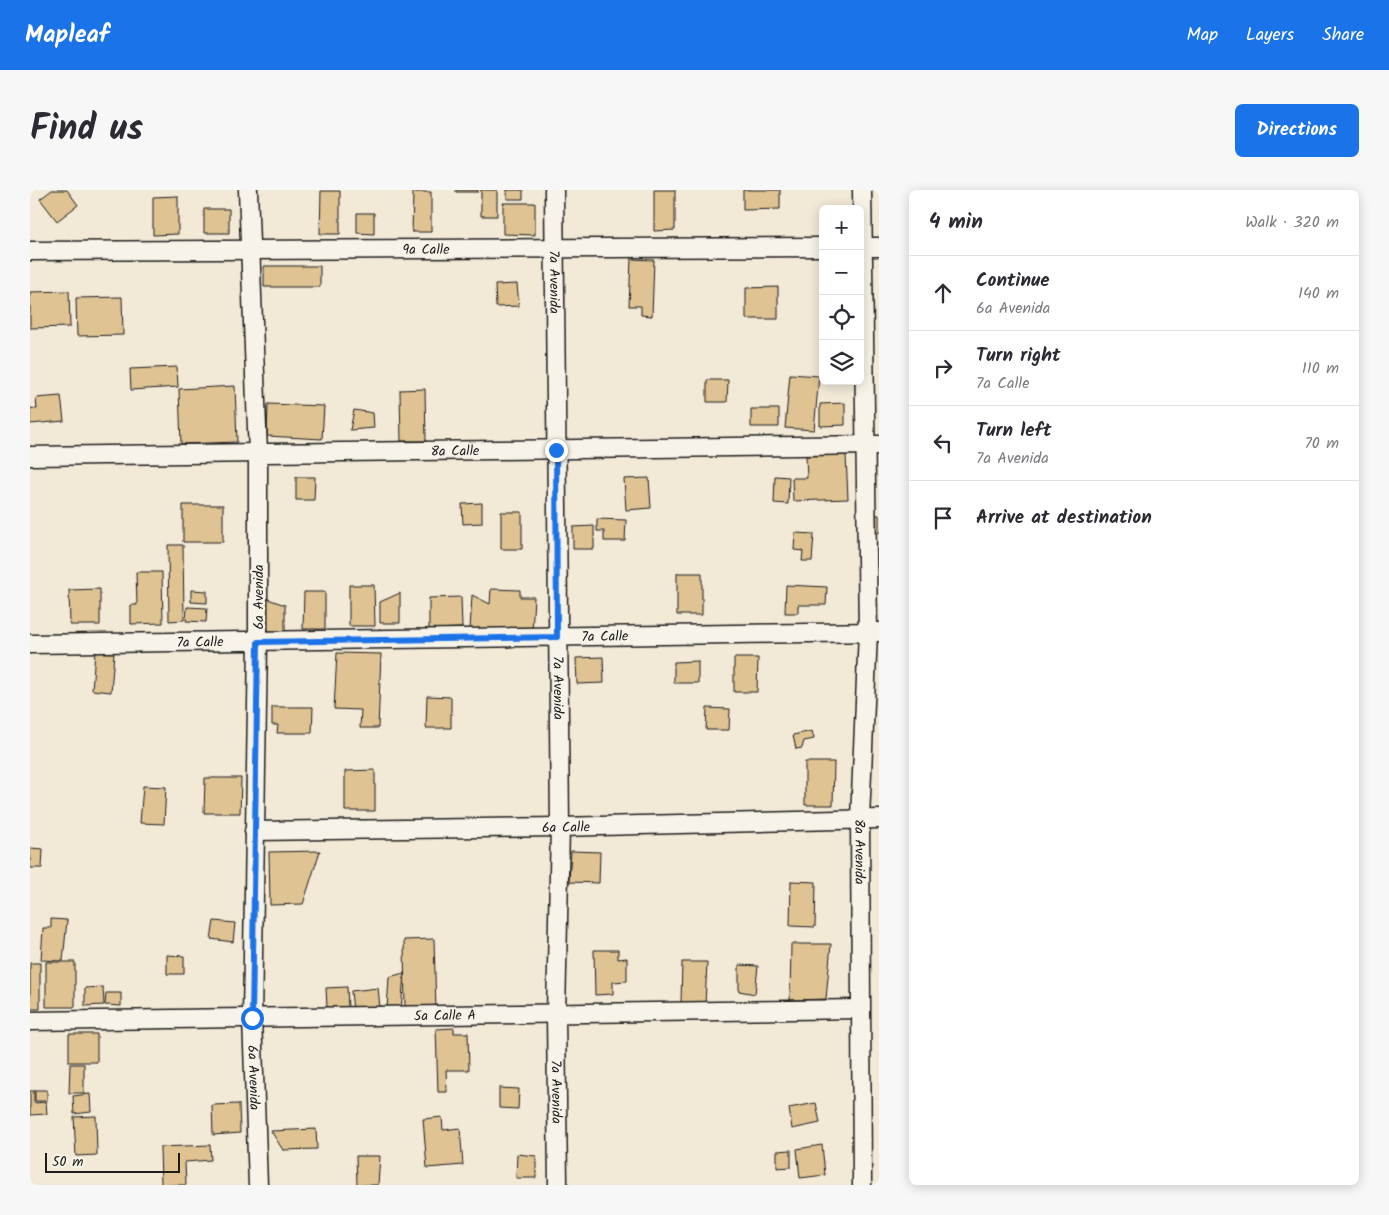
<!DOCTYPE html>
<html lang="en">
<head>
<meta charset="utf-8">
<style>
  body { margin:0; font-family:Kalam,sans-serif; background:#f7f7f7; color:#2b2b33 }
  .controls { position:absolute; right:15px; top:15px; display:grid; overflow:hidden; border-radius:8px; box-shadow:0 2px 12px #0003 }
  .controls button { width:45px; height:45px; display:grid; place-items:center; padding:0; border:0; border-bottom:1px solid #e1e1e2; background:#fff; color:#2b2b33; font:25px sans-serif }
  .scale { position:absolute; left:15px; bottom:12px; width:135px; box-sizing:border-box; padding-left:5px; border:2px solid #1c1c1c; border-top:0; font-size:14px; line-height:18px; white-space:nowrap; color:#1c1c1c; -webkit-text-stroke:4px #f7f3e8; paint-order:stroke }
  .stop { position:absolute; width:15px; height:15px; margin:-11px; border:4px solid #1a73e8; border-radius:50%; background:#fff }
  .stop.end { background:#1a73e8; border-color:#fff; box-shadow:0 1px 5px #0008 }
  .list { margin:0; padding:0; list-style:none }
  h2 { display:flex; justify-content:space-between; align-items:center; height:65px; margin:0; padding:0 20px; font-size:21px }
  h2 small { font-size:16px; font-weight:400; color:#7c7c81 }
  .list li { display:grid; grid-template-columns:32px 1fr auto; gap:15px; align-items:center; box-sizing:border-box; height:75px; padding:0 20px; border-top:1px solid #e1e1e2 }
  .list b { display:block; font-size:19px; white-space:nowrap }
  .list p { margin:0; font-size:16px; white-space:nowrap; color:#7c7c81 }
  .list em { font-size:16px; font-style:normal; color:#7c7c81 }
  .icon { flex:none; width:28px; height:28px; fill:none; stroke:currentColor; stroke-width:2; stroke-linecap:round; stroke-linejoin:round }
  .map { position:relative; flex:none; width:849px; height:995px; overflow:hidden; border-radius:8px }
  header { display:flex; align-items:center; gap:30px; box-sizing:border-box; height:70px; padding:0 25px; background:#1a73e8; color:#fff }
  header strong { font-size:24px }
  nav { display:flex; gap:28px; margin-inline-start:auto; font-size:18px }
  .intro { display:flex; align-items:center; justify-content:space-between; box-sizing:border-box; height:120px; padding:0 30px }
  h1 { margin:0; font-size:35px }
  .button { padding:12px 22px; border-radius:8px; background:#1a73e8; color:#fff; font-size:18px; font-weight:700 }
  main { display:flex; gap:30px; padding:0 30px }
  aside { flex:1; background:#fff; border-radius:8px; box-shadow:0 2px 12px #0003 }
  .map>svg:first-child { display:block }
  .building { fill:#dfc393; stroke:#1c1c1c }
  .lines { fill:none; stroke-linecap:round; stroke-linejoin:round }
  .minor-casing { stroke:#1c1c1c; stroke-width:21 }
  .minor { stroke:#f7f3e8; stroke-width:18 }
  .route { stroke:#1a73e8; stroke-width:6 }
  .labels { text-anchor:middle; stroke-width:4.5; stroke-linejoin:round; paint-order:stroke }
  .street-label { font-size:14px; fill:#1c1c1c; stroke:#f7f3e8 }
</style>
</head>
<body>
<header>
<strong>Mapleaf</strong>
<nav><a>Map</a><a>Layers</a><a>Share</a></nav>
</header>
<div class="intro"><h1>Find us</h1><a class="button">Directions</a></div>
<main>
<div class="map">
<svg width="849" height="995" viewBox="0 0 849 995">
  <rect width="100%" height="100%" fill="#f2e9d7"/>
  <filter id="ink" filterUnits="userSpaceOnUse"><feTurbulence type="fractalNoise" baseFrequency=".02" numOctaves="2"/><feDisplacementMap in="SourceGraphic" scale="10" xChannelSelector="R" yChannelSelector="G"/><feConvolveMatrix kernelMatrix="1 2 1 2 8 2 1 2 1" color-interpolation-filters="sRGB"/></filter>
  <g filter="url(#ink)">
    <path class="building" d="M 22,0 L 37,0 L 48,15 L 27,31 L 10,9 Z
      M 426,0 L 448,0 L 448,2 L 426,2 Z
      M 451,0 L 467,0 L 467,26 L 451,26 Z
      M 477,0 L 493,0 L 493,9 L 477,9 Z
      M 624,0 L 645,0 L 645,40 L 624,41 Z
      M 713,0 L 750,0 L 750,19 L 713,20 Z
      M 291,1 L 310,1 L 310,44 L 290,44 Z
      M 383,2 L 401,2 L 401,42 L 382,42 Z
      M 148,6 L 148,44 L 123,45 L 123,7 Z
      M 473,13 L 505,13 L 505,45 L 473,44 Z
      M 174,19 L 199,19 L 199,43 L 174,43 Z
      M 327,23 L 344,23 L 344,44 L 327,43 Z
      M 601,69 L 624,70 L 622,126 L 611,125 L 611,116 L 599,116 Z
      M 234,76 L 290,76 L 290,97 L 234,97 Z
      M 487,94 L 489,116 L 466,117 L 465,95 Z
      M 748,97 L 748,129 L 716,129 L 716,98 Z
      M 39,101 L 40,137 L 0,138 L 0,102 Z
      M 92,107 L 93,145 L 47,146 L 46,108 Z
      M 147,177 L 148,197 L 101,200 L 100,179 Z
      M 760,184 L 789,186 L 784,240 L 755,238 Z
      M 677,190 L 698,190 L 697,212 L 677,212 Z
      M 205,196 L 207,252 L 151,254 L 149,199 Z
      M 395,199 L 396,251 L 371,251 L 370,200 Z
      M 31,206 L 34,231 L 0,234 L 0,218 L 7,219 L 6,208 Z
      M 815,213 L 815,235 L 790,236 L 790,214 Z
      M 238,214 L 294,216 L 292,249 L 237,246 Z
      M 721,219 L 749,219 L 749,237 L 721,237 Z
      M 324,220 L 343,223 L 344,238 L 320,240 Z
      M 816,265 L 818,309 L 763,311 L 762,288 L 777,288 L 776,266 Z
      M 745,286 L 759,287 L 758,314 L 744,313 Z
      M 266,287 L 285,287 L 284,310 L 266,310 Z
      M 619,288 L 621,318 L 596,320 L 594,289 Z
      M 452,313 L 452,333 L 433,334 L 432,314 Z
      M 153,315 L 193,315 L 193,352 L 153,352 Z
      M 471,322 L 492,322 L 492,359 L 471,359 Z
      M 846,325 L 849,325 L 849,343 L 846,343 Z
      M 567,329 L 596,330 L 595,351 L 574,351 L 574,341 L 567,341 Z
      M 564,336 L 564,359 L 543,359 L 543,337 Z
      M 765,343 L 784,344 L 782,371 L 772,371 L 773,361 L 764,360 Z
      M 138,355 L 153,355 L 154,430 L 139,431 Z
      M 106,382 L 132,382 L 133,433 L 101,434 L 101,415 L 107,415 Z
      M 647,383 L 672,383 L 672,425 L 647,425 Z
      M 319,395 L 344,395 L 345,436 L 319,436 Z
      M 756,395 L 797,397 L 796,415 L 768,415 L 768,423 L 755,423 Z
      M 70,399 L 70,435 L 40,435 L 39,400 Z
      M 461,399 L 490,400 L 490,407 L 504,407 L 502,442 L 440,440 L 442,405 L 460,414 Z
      M 161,400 L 177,401 L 177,413 L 161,412 Z
      M 274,402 L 295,402 L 295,439 L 273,439 Z
      M 370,403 L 370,433 L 350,433 L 350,412 Z
      M 431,407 L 432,438 L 399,439 L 399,408 Z
      M 235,408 L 255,415 L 255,442 L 243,442 L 232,438 Z
      M 157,417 L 177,418 L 176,432 L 156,431 Z
      M 65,462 L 84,463 L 81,502 L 62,500 Z
      M 307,463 L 351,464 L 348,538 L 330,538 L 331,520 L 304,519 Z
      M 573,467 L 574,493 L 547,494 L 546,468 Z
      M 704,468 L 728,468 L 727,502 L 704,502 Z
      M 668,471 L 668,493 L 644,493 L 644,472 Z
      M 397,506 L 421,507 L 421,538 L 396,538 Z
      M 242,517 L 283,517 L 282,543 L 247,543 L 248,535 L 242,535 Z
      M 677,518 L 700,519 L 699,540 L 676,540 Z
      M 782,541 L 784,549 L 774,551 L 772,558 L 766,559 L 763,545 Z
      M 775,572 L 804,572 L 803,615 L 775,615 Z
      M 345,580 L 345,621 L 315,621 L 315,581 Z
      M 175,588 L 211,588 L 210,623 L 174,623 Z
      M 113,596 L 136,597 L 134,634 L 110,633 Z
      M 0,658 L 13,659 L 12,678 L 0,678 Z
      M 290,661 L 273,714 L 240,715 L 239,662 Z
      M 541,661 L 570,662 L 569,693 L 539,692 Z
      M 761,691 L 786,692 L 785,737 L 760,736 Z
      M 21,729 L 37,730 L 33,771 L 11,770 L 13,738 L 21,738 Z
      M 184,731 L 205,733 L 203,752 L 181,749 Z
      M 404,749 L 406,821 L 375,822 L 374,750 Z
      M 761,754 L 801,754 L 796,809 L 760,810 Z
      M 564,760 L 588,760 L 588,769 L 597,768 L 597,791 L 583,792 L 583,804 L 565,805 Z
      M 137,765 L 154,766 L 154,784 L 137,784 Z
      M 16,772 L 45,772 L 45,817 L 16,817 Z
      M 652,772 L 677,772 L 675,815 L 651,814 Z
      M 0,773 L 10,773 L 10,819 L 0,819 Z
      M 709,775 L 728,776 L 725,804 L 709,801 Z
      M 374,783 L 371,821 L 357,820 L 359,787 Z
      M 73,797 L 74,815 L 55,816 L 55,798 Z
      M 317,797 L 318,817 L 297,818 L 296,798 Z
      M 348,798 L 350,818 L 323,821 L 321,801 Z
      M 76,803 L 91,803 L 91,816 L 75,815 Z
      M 424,838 L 424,843 L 438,843 L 439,880 L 416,880 L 417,902 L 408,902 L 406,839 Z
      M 39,844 L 67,844 L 67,872 L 39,872 Z
      M 40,874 L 54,874 L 54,903 L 39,903 Z
      M 469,898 L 489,899 L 488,919 L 469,918 Z
      M 5,900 L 17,900 L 17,911 L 5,911 Z
      M 0,901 L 4,901 L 4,913 L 16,912 L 17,924 L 0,925 Z
      M 60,904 L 61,922 L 44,924 L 43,906 Z
      M 786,913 L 790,933 L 762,939 L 759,918 Z
      M 209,914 L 210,943 L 183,945 L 182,915 Z
      M 66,926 L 67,965 L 46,966 L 44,927 Z
      M 412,927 L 413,940 L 430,938 L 433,975 L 397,978 L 393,929 Z
      M 286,939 L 287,959 L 253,960 L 241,941 Z
      M 180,955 L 181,970 L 155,972 L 156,995 L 131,995 L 130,957 Z
      M 792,955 L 795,985 L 770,988 L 767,959 Z
      M 761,960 L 761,977 L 747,978 L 747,961 Z
      M 487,964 L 506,966 L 506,988 L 486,988 Z
      M 326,966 L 350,966 L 348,995 L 327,995 Z"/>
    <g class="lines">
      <g class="minor-casing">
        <g id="minor">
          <path id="s1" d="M 218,0 L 228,264 L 228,452 L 222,828 L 228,995"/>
          <path id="s2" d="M 524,0 L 530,637 L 526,824 L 528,995"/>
          <path id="s3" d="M 832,0 L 838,442 L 830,629 L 832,995"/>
          <path d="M 830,57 L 849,57"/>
          <path id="s4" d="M 0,61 L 793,57"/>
          <path id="s5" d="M 0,266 L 849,255"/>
          <path id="s6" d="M 0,454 L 849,442"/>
          <path id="s7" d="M 224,641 L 530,637 L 849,629"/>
          <path id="s8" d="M 0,831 L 830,819"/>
        </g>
      </g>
      <use href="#minor" class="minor"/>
    </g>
  </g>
  <g class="lines" filter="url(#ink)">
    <path class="route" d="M 222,828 L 228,452 L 527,447 L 526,260"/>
  </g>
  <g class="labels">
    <g class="street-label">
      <text dy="5" stroke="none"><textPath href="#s4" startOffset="396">9a Calle</textPath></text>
      <text dy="5" stroke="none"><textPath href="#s2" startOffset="92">7a Avenida</textPath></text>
      <text dy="5" stroke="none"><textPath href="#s5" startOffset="425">8a Calle</textPath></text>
      <text transform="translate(228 407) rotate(-90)" y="5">6a Avenida</text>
      <text dy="5" stroke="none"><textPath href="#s6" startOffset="575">7a Calle</textPath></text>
      <text dy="5" stroke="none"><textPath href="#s6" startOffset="170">7a Calle</textPath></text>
      <text dy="5" stroke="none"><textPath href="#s2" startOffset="498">7a Avenida</textPath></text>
      <text dy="5" stroke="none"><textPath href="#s7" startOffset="312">6a Calle</textPath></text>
      <text dy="5" stroke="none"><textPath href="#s3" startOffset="662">8a Avenida</textPath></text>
      <text dy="5" stroke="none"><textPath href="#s8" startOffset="415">5a Calle A</textPath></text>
      <text dy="5" stroke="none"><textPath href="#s1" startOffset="888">6a Avenida</textPath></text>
      <text dy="5" stroke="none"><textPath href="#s2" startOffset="902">7a Avenida</textPath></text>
    </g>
  </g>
</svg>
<div class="controls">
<button>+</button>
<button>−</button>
<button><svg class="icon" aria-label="locate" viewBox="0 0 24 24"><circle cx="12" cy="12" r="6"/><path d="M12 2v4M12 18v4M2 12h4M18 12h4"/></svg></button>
<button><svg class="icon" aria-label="layers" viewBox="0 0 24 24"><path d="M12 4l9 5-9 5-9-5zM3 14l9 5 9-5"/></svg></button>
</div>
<div class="scale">50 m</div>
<div class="stop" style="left:222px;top:828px"></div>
<div class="stop end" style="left:526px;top:260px"></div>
</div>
<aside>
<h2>4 min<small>Walk · 320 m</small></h2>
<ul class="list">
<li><svg class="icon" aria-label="ahead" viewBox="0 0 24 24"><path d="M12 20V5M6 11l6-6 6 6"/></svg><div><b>Continue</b><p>6a Avenida</p></div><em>140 m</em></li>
<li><svg class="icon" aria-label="right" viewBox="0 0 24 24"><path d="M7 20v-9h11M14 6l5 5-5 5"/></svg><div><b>Turn right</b><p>7a Calle</p></div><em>110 m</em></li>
<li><svg class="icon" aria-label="left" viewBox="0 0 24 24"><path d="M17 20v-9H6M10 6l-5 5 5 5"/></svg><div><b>Turn left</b><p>7a Avenida</p></div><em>70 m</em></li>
<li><svg class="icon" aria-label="arrive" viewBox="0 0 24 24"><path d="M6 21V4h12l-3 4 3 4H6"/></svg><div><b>Arrive at destination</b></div></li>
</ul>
</aside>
</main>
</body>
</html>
